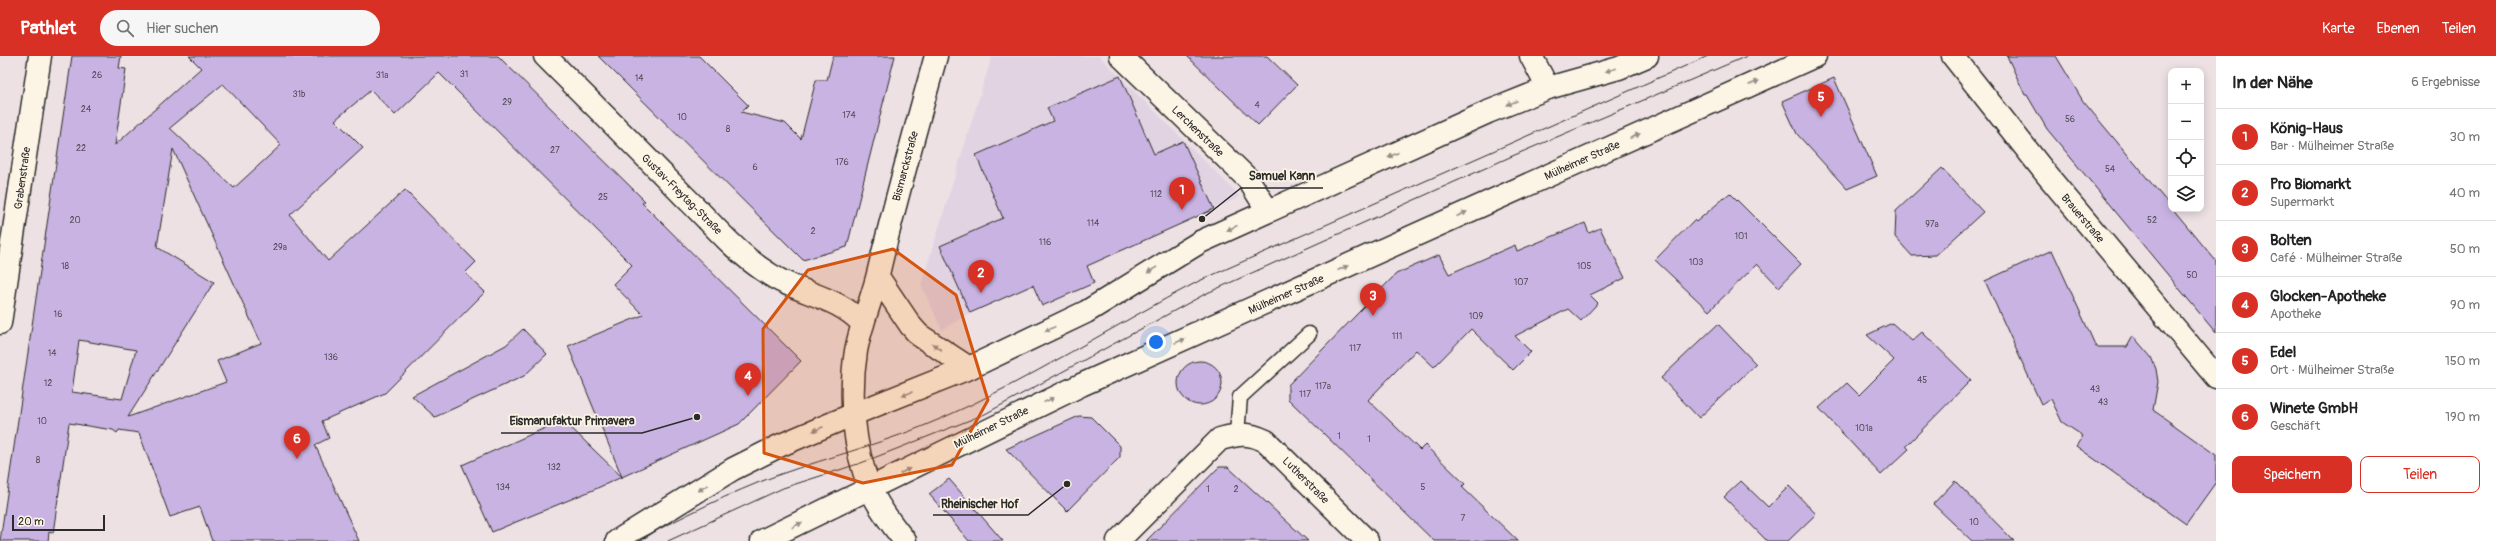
<!DOCTYPE html>
<html lang="de">
<head>
<meta charset="utf-8">
<style>
  body { margin:0; font-family:Pangolin,sans-serif; background:#f6f6f6; color:#222 }
  .controls { position:absolute; right:12px; top:12px; display:grid; overflow:hidden; border-radius:8px; box-shadow:0 2px 10px #0003 }
  .controls button { width:36px; height:36px; display:grid; place-items:center; padding:0; border:0; border-bottom:1px solid #e0e0e0; background:#fff; color:#222; font:20px sans-serif }
  .scale { position:absolute; left:12px; bottom:10px; width:93px; box-sizing:border-box; padding-left:4px; border:2px solid #2b2b2b; border-top:0; font-size:11px; line-height:14px; white-space:nowrap; color:#2b2b2b; -webkit-text-stroke:3px #fcf5e5; paint-order:stroke }
  .you { position:absolute; left:1156px; top:286px; width:14px; height:14px; margin:-10px; border:3px solid #fff; border-radius:50%; background:#1a73e8; box-shadow:0 0 0 6px #1a73e833 }
  .badge { display:grid; place-items:center; width:26px; height:26px; border-radius:50%; background:#d93025; color:#fff; font-size:13px; font-weight:700 }
  .pin { position:absolute; translate:-50% -33px; filter:drop-shadow(0 1px 2px #0008) }
  .pin::after { content:''; position:absolute; top:21px; width:14px; height:12px; background:inherit; clip-path:polygon(0 0,100% 0,50% 100%) }
  .list { margin:0; padding:0; list-style:none }
  h2 { display:flex; justify-content:space-between; align-items:center; height:52px; margin:0; padding:0 16px; font-size:17px }
  h2 small { font-size:13px; font-weight:400; color:#767676 }
  .list li { display:grid; grid-template-columns:26px 1fr auto; gap:12px; align-items:center; box-sizing:border-box; height:56px; padding:0 16px; border-top:1px solid #e0e0e0 }
  .list b { display:block; font-size:15px; white-space:nowrap }
  .list p { margin:0; font-size:13px; white-space:nowrap; color:#767676 }
  .list em { font-size:13px; font-style:normal; color:#767676 }
  .actions { display:flex; gap:8px; padding:12px 16px }
  .actions a { flex:1; padding:9px 0; border:1px solid #d93025; border-radius:8px; text-align:center; font-size:14px; color:#d93025 }
  .actions .main { background:#d93025; color:#fff }
  .icon { flex:none; width:22px; height:22px; fill:none; stroke:currentColor; stroke-width:2; stroke-linecap:round; stroke-linejoin:round }
  .map { position:relative; flex:none; width:2216px; height:485px; overflow:hidden }
  header { display:flex; align-items:center; gap:24px; box-sizing:border-box; height:56px; padding:0 20px; background:#d93025; color:#fff }
  header strong { font-size:19px }
  nav { display:flex; gap:22px; margin-inline-start:auto; font-size:14px }
  .search { width:280px; height:36px; background:#f6f6f6; display:flex; align-items:center; gap:10px; box-sizing:border-box; padding:0 14px; border-radius:22px; color:#767676; font-size:15px }
  main { display:flex }
  aside { flex:1; background:#fff }
  .map>svg:first-child { display:block }
  .built { fill:#e2d3e3 }
  .building { fill:#c9b3e2; stroke:#2b2b2b; fill-rule:evenodd }
  .lines { fill:none; stroke-linecap:round; stroke-linejoin:round }
  .lane-casing { stroke:#2b2b2b; stroke-width:17 }
  .street-casing { stroke:#2b2b2b; stroke-width:25 }
  .secondary-casing { stroke:#2b2b2b; stroke-width:25 }
  .lane { stroke:#fcf5e5; stroke-width:14 }
  .street { stroke:#fcf5e5; stroke-width:22 }
  .secondary { stroke:#fcf5e5; stroke-width:22 }
  .tram { stroke:#2b2b2b; stroke-width:1 }
  .oneway { fill:#949088 }
  .marked { fill:#d5540f; fill-opacity:0.2; stroke:#d5540f; stroke-width:3; stroke-linejoin:round }
  .labels { text-anchor:middle; stroke-width:3.5; stroke-linejoin:round; paint-order:stroke }
  .number-label { font-size:9px; fill:#524d59 }
  .street-label { font-size:11px; fill:#2b2b2b; stroke:#fcf5e5 }
  .leader { fill:none; stroke:#2b2b2b; stroke-width:1.5 }
  .callout-dot { fill:#2b2b2b; stroke:#fcf5e5; stroke-width:1.5 }
  .callout-label { font-size:12px; text-anchor:middle; font-weight:bold; fill:#2b2b2b; stroke:#fcf5e5; stroke-width:3.5; stroke-linejoin:round; paint-order:stroke }
</style>
</head>
<body>
<header>
<strong>Pathlet</strong>
<div class="search"><svg class="icon" aria-label="search" viewBox="0 0 24 24"><circle cx="10" cy="10" r="6"/><path d="M15 15l6 6"/></svg>Hier suchen</div>
<nav><a>Karte</a><a>Ebenen</a><a>Teilen</a></nav>
</header>
<main>
<div class="map">
<svg width="2216" height="485" viewBox="0 0 2216 485">
  <rect width="100%" height="100%" fill="#ede1e4"/>
  <filter id="ink" filterUnits="userSpaceOnUse"><feTurbulence type="fractalNoise" baseFrequency=".025" numOctaves="2"/><feDisplacementMap in="SourceGraphic" scale="8" xChannelSelector="R" yChannelSelector="G"/><feConvolveMatrix kernelMatrix="1 2 1 2 8 2 1 2 1" color-interpolation-filters="sRGB"/></filter>
  <g filter="url(#ink)">
    <path class="built" d="M 992,0 L 1099,0 L 1239,139 L 1238,142 L 1087,210 L 1094,227 L 1070,237 L 1033,229 L 970,257 L 942,274 L 921,229 Z"/>
    <path class="building" d="M 72,0 L 121,0 L 119,12 L 126,13 L 115,89 L 201,12 L 189,0 L 498,0 L 645,145 L 642,147 L 801,305 L 739,368 L 593,434 L 492,476 L 462,409 L 563,364 L 622,421 L 568,290 L 643,259 L 613,228 L 632,209 L 439,17 L 395,59 L 371,34 L 335,64 L 363,92 L 290,159 L 328,205 L 405,134 L 476,206 L 465,217 L 485,236 L 385,337 L 322,365 L 329,382 L 315,389 L 359,485 L 212,485 L 200,451 L 170,461 L 139,377 L 119,374 L 117,377 L 113,374 L 69,367 L 53,477 L 49,476 L 48,485 L 0,485 ZM 223,28 L 281,89 L 234,132 L 170,72 ZM 173,93 L 261,287 L 217,305 L 226,326 L 128,361 L 214,226 L 157,191 ZM 79,284 L 136,294 L 122,343 L 72,336 Z
      M 598,0 L 699,0 L 748,49 L 741,56 L 785,67 L 801,83 L 816,24 L 827,24 L 833,0 L 895,0 L 847,191 L 803,204 Z
      M 1187,0 L 1267,0 L 1297,29 L 1258,69 Z
      M 2007,0 L 2056,0 L 2083,45 L 2216,205 L 2216,277 L 2047,73 L 2027,39 L 2025,39 Z
      M 1120,20 L 1154,98 L 1183,85 L 1214,153 L 1087,210 L 1094,227 L 1042,250 L 1033,229 L 970,257 L 940,190 L 1003,162 L 976,99 L 1053,65 L 1047,52 Z
      M 1834,22 L 1877,120 L 1847,133 L 1797,78 L 1782,45 Z
      M 1942,112 L 1983,156 L 1936,199 L 1912,200 L 1895,181 L 1896,155 Z
      M 1730,137 L 1801,208 L 1779,231 L 1757,208 L 1709,255 L 1655,204 L 1694,164 L 1696,166 Z
      M 1585,167 L 1589,177 L 1600,172 L 1625,222 L 1590,239 L 1598,247 L 1581,265 L 1568,253 L 1515,280 L 1531,296 L 1513,314 L 1471,273 L 1434,311 L 1416,294 L 1368,344 L 1420,394 L 1425,389 L 1465,428 L 1462,431 L 1518,485 L 1434,485 L 1288,343 L 1288,329 L 1396,218 L 1439,199 L 1449,218 L 1515,189 L 1517,195 Z
      M 2052,194 L 2096,291 L 2127,291 L 2133,280 L 2151,301 L 2156,313 L 2158,326 L 2153,354 L 2216,399 L 2216,426 L 2186,468 L 2076,390 L 2083,380 L 2062,366 L 2051,343 L 2041,348 L 1985,225 Z
      M 1892,267 L 1912,285 L 1922,276 L 1971,324 L 1906,390 L 1909,393 L 1881,419 L 1819,352 L 1847,327 L 1859,339 L 1894,304 L 1867,279 Z
      M 1718,268 L 1756,308 L 1699,362 L 1661,322 Z
      M 523,273 L 547,298 L 524,320 L 435,361 L 412,340 L 506,289 Z
      M1178 327a22 22 0 1 1 44 0a22 22 0 1 1-44 0Z
      M 1079,360 L 1091,361 L 1120,390 L 1120,401 L 1067,455 L 1006,393 Z
      M 1219,411 L 1228,411 L 1308,485 L 1146,485 Z
      M 949,423 L 1003,485 L 969,485 L 929,438 Z
      M 1741,425 L 1768,451 L 1789,430 L 1816,458 L 1788,485 L 1767,485 L 1724,441 Z
      M 1955,425 L 2014,485 L 1972,485 L 1933,448 Z"/>
    <g class="lines">
      <g class="lane-casing">
        <path id="lane" d="M 1237,378 L 1240,341 L 1309,278"/>
      </g>
      <g class="street-casing">
        <path id="street" d="M 545,0 C 592,47 638,93 684,140 C 710,165 735,196 766,216 C 797,238 837,239 863,268
          M 1121,0 L 1248,123 L 1268,155
          M 1531,0 L 1548,32
          M 1953,0 L 2047,119 L 2216,321
          M 878,221 L 911,270 L 919,279 L 969,312
          M 0,267 L 40,0
          M 905,485 C 892,469 878,451 870,432 C 853,391 849,339 856,295 C 861,267 873,241 879,214 C 896,142 916,71 936,0
          M 1118,485 L 1220,383 C 1239,378 1247,376 1266,385 L 1367,485"/>
      </g>
      <g class="secondary-casing">
        <path id="secondary" d="M 617,485 L 733,413 L 781,389 L 854,358 L 969,312 L 1086,256 L 1200,186 L 1488,56 L 1548,32 L 1619,12 L 1647,0
          M 762,485 L 1081,329 L 1815,0"/>
      </g>
      <use href="#lane" class="lane"/>
      <use href="#street" class="street"/>
      <use href="#secondary" class="secondary"/>
      <path class="tram" d="M 636,485 C 682,461 729,437 778,419 C 832,400 888,386 940,363 C 1030,324 1112,270 1199,225 L 1708,0
        M 668,485 L 783,432 L 861,407 L 985,358 L 1205,238 L 1510,101 L 1747,0"/>
    </g>
    <defs><path id="oneway-solid" d="M-6-.8H1V-3.2L6.5 0L1 3.2V.8H-6Z"/></defs>
    <g class="oneway">
      <use href="#oneway-solid" transform="translate(1611 14) rotate(164)"/>
      <use href="#oneway-solid" transform="translate(1754 27) rotate(-23)"/>
      <use href="#oneway-solid" transform="translate(1512 47) rotate(158)"/>
      <use href="#oneway-solid" transform="translate(1635 80) rotate(-25)"/>
      <use href="#oneway-solid" transform="translate(1393 99) rotate(156)"/>
      <use href="#oneway-solid" transform="translate(1462 158) rotate(-24)"/>
      <use href="#oneway-solid" transform="translate(1232 172) rotate(156)"/>
      <use href="#oneway-solid" transform="translate(1343 212) rotate(-24)"/>
      <use href="#oneway-solid" transform="translate(1152 214) rotate(148)"/>
      <use href="#oneway-solid" transform="translate(1050 273) rotate(154)"/>
      <use href="#oneway-solid" transform="translate(1180 285) rotate(-23)"/>
      <use href="#oneway-solid" transform="translate(937 291) rotate(-146)"/>
      <use href="#oneway-solid" transform="translate(907 338) rotate(159)"/>
      <use href="#oneway-solid" transform="translate(1049 344) rotate(-25)"/>
      <use href="#oneway-solid" transform="translate(818 373) rotate(157)"/>
      <use href="#oneway-solid" transform="translate(905 415) rotate(-28)"/>
      <use href="#oneway-solid" transform="translate(703 432) rotate(148)"/>
      <use href="#oneway-solid" transform="translate(797 469) rotate(-27)"/>
    </g>
  </g>
  <path class="marked" d="M 893,193 L 956,239 L 988,344 L 952,409 L 863,427 L 764,397 L 763,273 L 808,214 Z"/>
  <g class="labels">
    <g class="number-label">
      <text x="464" y="21">31</text>
      <text x="97" y="22">26</text>
      <text x="382" y="22">31a</text>
      <text x="639" y="25">14</text>
      <text x="299" y="41">31b</text>
      <text x="507" y="49">29</text>
      <text x="1257" y="52">4</text>
      <text x="86" y="56">24</text>
      <text x="849" y="62">174</text>
      <text x="682" y="64">10</text>
      <text x="2070" y="66">56</text>
      <text x="728" y="76">8</text>
      <text x="81" y="95">22</text>
      <text x="555" y="97">27</text>
      <text x="842" y="109">176</text>
      <text x="755" y="114">6</text>
      <text x="2110" y="116">54</text>
      <text x="1156" y="141">112</text>
      <text x="603" y="144">25</text>
      <text x="75" y="167">20</text>
      <text x="2152" y="167">52</text>
      <text x="1093" y="170">114</text>
      <text x="1932" y="171">97a</text>
      <text x="813" y="178">2</text>
      <text x="1741" y="183">101</text>
      <text x="1045" y="189">116</text>
      <text x="280" y="194">29a</text>
      <text x="1696" y="209">103</text>
      <text x="65" y="213">18</text>
      <text x="1584" y="213">105</text>
      <text x="2192" y="222">50</text>
      <text x="1521" y="229">107</text>
      <text x="58" y="261">16</text>
      <text x="1476" y="263">109</text>
      <text x="1397" y="283">111</text>
      <text x="1355" y="295">117</text>
      <text x="52" y="300">14</text>
      <text x="331" y="304">136</text>
      <text x="1922" y="327">45</text>
      <text x="48" y="330">12</text>
      <text x="1323" y="333">117a</text>
      <text x="2095" y="336">43</text>
      <text x="1305" y="341">117</text>
      <text x="2103" y="349">43</text>
      <text x="42" y="368">10</text>
      <text x="1864" y="375">101a</text>
      <text x="1339" y="383">1</text>
      <text x="1369" y="386">1</text>
      <text x="38" y="407">8</text>
      <text x="554" y="414">132</text>
      <text x="503" y="434">134</text>
      <text x="1423" y="434">5</text>
      <text x="1208" y="436">1</text>
      <text x="1236" y="436">2</text>
      <text x="1463" y="465">7</text>
      <text x="1974" y="469">10</text>
    </g>
    <g class="street-label">
      <text transform="translate(1198 75) rotate(44)" y="4">Lerchenstraße</text>
      <text transform="translate(1582 104) rotate(-24)" y="4">Mülheimer Straße</text>
      <text transform="translate(905 110) rotate(-75)" y="4">Bismarckstraße</text>
      <text transform="translate(22 122) rotate(-82)" y="4">Grabenstraße</text>
      <text transform="translate(682 138) rotate(45)" y="4">Gustav-Freytag-Straße</text>
      <text transform="translate(2083 162) rotate(50)" y="4">Brauerstraße</text>
      <text transform="translate(1286 238) rotate(-24)" y="4">Mülheimer Straße</text>
      <text transform="translate(991 371) rotate(-26)" y="4">Mülheimer Straße</text>
      <text transform="translate(1306 424) rotate(45)" y="4">Lutherstraße</text>
    </g>
  </g>
  <path class="leader" d="M1202 163L1241 132H1323M697 361L642 377H501M1067 428L1028 459H933"/>
  <g class="callout-dot">
    <circle cx="1202" cy="163" r="4"/>
    <circle cx="697" cy="361" r="4"/>
    <circle cx="1067" cy="428" r="4"/>
  </g>
  <g class="callout-label">
    <text x="1282" y="124">Samuel Kann</text>
    <text x="572" y="369">Eismanufaktur Primavera</text>
    <text x="980" y="452">Rheinischer Hof</text>
  </g>
</svg>
<div class="controls">
<button>+</button>
<button>−</button>
<button><svg class="icon" aria-label="locate" viewBox="0 0 24 24"><circle cx="12" cy="12" r="6"/><path d="M12 2v4M12 18v4M2 12h4M18 12h4"/></svg></button>
<button><svg class="icon" aria-label="layers" viewBox="0 0 24 24"><path d="M12 4l9 5-9 5-9-5zM3 14l9 5 9-5"/></svg></button>
</div>
<div class="scale">20 m</div>
<div class="you"></div>
<div class="pin badge" style="left:1182px;top:154px">1</div>
<div class="pin badge" style="left:981px;top:237px">2</div>
<div class="pin badge" style="left:1373px;top:260px">3</div>
<div class="pin badge" style="left:748px;top:340px">4</div>
<div class="pin badge" style="left:1821px;top:61px">5</div>
<div class="pin badge" style="left:297px;top:403px">6</div>
</div>
<aside>
<h2>In der Nähe<small>6 Ergebnisse</small></h2>
<ul class="list">
<li><span class="badge">1</span><div><b>König-Haus</b><p>Bar · Mülheimer Straße</p></div><em>30 m</em></li>
<li><span class="badge">2</span><div><b>Pro Biomarkt</b><p>Supermarkt</p></div><em>40 m</em></li>
<li><span class="badge">3</span><div><b>Bolten</b><p>Café · Mülheimer Straße</p></div><em>50 m</em></li>
<li><span class="badge">4</span><div><b>Glocken-Apotheke</b><p>Apotheke</p></div><em>90 m</em></li>
<li><span class="badge">5</span><div><b>Edel</b><p>Ort · Mülheimer Straße</p></div><em>150 m</em></li>
<li><span class="badge">6</span><div><b>Winete GmbH</b><p>Geschäft</p></div><em>190 m</em></li>
</ul>
<div class="actions"><a class="main">Speichern</a><a>Teilen</a></div>
</aside>
</main>
</body>
</html>
